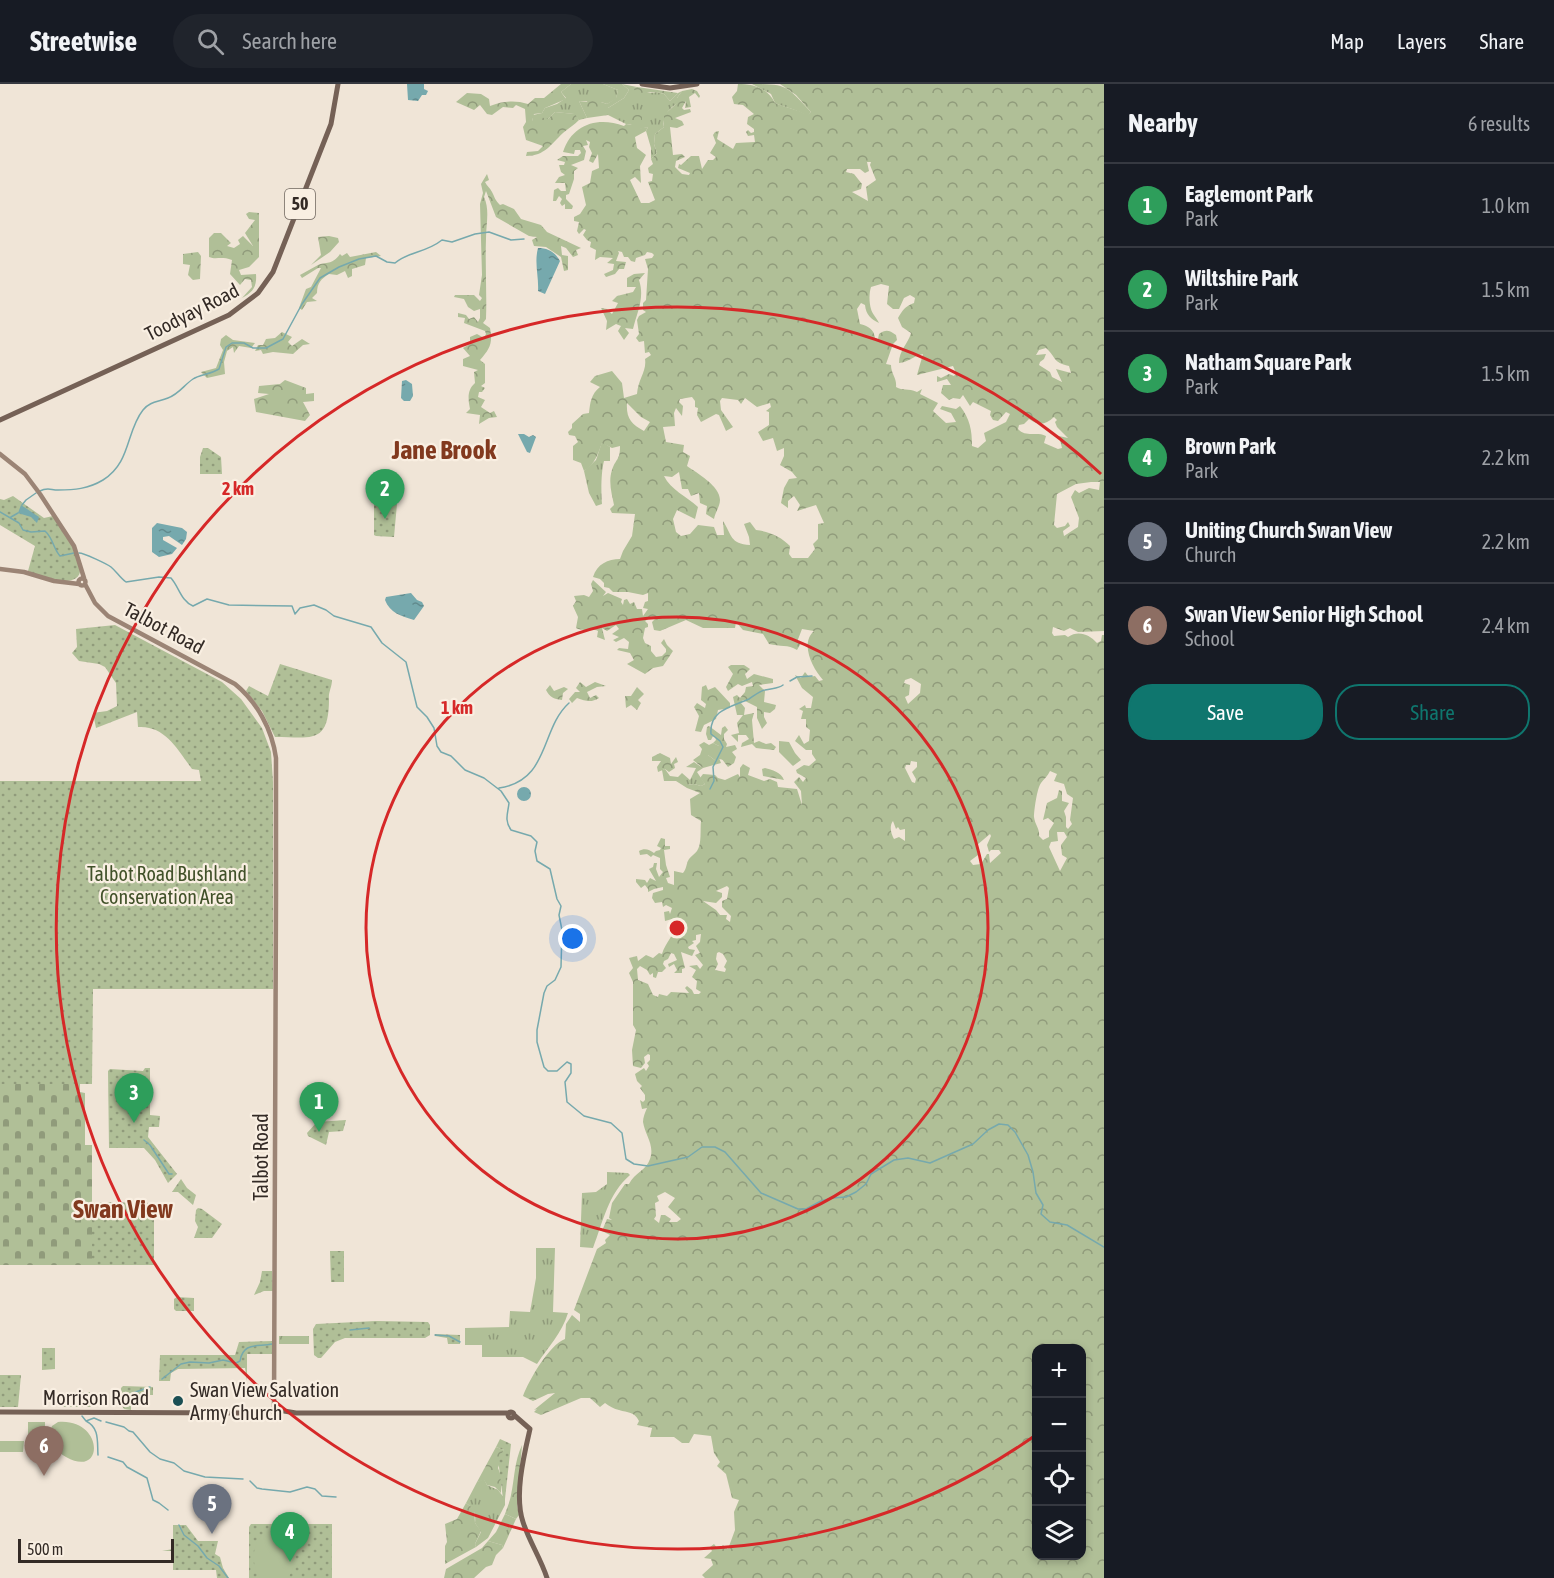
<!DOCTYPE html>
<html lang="en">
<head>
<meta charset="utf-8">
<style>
  body { margin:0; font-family:"Asap Condensed",sans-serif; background:#20242c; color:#f1f3f6 }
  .controls { position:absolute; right:18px; bottom:18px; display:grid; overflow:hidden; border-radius:12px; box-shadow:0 3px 9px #0003 }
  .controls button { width:54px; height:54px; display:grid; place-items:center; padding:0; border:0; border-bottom:2px solid #363941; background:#171b24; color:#f1f3f6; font:30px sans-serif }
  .scale { position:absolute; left:18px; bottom:15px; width:156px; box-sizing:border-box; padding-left:6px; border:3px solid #332a25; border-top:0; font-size:16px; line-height:21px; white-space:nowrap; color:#332a25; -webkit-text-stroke:4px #f9efe2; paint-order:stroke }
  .you { position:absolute; left:573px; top:855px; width:21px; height:21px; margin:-15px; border:4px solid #fff; border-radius:50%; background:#1a73e8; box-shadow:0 0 0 9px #1a73e833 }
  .badge { display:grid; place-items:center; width:39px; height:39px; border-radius:50%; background:#0f766e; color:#fff; font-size:20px; font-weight:700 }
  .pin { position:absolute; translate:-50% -50px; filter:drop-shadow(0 2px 3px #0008) }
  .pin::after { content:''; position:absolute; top:32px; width:21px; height:18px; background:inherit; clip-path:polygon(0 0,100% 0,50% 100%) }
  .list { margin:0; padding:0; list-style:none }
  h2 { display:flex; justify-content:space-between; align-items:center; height:78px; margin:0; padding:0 24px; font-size:26px }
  h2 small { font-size:20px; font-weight:400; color:#9ea1a6 }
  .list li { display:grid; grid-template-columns:39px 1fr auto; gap:18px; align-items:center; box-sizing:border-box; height:84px; padding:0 24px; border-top:2px solid #363941 }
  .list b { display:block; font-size:22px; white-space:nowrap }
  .list p { margin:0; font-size:20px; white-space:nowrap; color:#9ea1a6 }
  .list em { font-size:20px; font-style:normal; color:#9ea1a6 }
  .actions { display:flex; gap:12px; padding:18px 24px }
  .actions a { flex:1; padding:14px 0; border:2px solid #0f766e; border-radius:24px; text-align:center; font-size:21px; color:#0f766e }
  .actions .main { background:#0f766e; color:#fff }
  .icon { flex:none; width:33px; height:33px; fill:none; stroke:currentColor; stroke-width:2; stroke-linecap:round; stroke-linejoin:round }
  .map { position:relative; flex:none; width:1104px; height:1494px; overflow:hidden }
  header { display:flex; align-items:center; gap:36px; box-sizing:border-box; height:84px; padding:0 30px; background:#171b24; border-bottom:2px solid #363941 }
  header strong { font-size:28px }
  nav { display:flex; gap:33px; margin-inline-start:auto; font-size:21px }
  .search { width:420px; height:54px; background:#20242c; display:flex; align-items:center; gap:15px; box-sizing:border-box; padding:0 21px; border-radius:33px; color:#9ea1a6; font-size:22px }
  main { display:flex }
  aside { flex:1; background:#171b24 }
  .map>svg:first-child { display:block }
  .grass { fill:url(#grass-tufts) }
  .forest { fill:url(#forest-crowns); fill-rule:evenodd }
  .cemetery { fill:url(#cemetery-stones) }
  .park { fill:url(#park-dots) }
  .pitch { fill:#b0bf97 }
  .water { fill:url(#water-ripples) }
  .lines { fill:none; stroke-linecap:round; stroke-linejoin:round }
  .stream { stroke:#76a9ad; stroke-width:1.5 }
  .secondary { stroke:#9b8475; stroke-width:4.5 }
  .primary { stroke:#756156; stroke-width:5 }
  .ring { fill:none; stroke:#d62828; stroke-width:3 }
  .poi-dot { fill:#1b4f54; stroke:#f9efe2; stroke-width:2 }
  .labels { text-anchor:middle; stroke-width:4.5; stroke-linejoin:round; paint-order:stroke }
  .shield { fill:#f9efe2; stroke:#6e655e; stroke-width:1.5 }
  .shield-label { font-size:18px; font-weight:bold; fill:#332a25 }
  .street-label { font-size:20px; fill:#332a25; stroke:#f9efe2 }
  .park-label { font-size:20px; fill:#415129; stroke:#f9efe2 }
  .poi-label { font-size:20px; fill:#332a25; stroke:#f9efe2; text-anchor:start }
  .district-label { font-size:26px; font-weight:bold; fill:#82391e; stroke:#f9efe2 }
  .centre { fill:#d62828; stroke:#f9efe2; stroke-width:3 }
  .ring-label { font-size:18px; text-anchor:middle; font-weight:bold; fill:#d62828; stroke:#f9efe2; stroke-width:4.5; stroke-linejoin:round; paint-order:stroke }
</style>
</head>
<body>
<header>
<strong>Streetwise</strong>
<div class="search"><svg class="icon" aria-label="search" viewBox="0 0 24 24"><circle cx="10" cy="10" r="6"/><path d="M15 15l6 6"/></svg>Search here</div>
<nav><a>Map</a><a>Layers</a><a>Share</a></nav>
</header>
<main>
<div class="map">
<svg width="1104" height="1494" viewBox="0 0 1104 1494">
  <defs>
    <pattern id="grass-tufts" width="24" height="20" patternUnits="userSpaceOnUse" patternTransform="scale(1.5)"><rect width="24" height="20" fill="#b0bf97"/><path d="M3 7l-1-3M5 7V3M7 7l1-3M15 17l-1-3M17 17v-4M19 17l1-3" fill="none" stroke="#909b7b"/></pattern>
    <pattern id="forest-crowns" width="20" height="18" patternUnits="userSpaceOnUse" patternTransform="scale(1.5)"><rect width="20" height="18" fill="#b0bf97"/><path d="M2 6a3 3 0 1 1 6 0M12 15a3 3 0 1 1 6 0" fill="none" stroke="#909b7b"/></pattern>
    <pattern id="cemetery-stones" width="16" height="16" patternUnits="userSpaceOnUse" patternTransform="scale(1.5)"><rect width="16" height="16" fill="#b0bf97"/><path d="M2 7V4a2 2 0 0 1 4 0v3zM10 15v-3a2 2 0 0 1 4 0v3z" fill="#909b7b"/></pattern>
    <pattern id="park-dots" width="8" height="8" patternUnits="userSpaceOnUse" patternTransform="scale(1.5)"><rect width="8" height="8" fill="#b0bf97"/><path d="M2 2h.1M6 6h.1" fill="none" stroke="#909b7b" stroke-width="1.8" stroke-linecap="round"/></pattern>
    <pattern id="water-ripples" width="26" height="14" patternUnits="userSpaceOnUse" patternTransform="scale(1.5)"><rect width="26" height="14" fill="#76a9ad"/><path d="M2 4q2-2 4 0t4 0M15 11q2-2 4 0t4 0" fill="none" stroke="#618a8d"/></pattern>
  </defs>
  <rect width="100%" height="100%" fill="#f0e5d7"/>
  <path class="grass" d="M 571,0 L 603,0 L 618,6 L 616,15 L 607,20 L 601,18 L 579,17 L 587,34 L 579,36 L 574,30 L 555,28 L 548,35 L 532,38 L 533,31 L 542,29 L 545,24 L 557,20 L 566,14 L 561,8 Z
    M 622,0 L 637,3 L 634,4 L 650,9 L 657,8 L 664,10 L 670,17 L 678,9 L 682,7 L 677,14 L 678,19 C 669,24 662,33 664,43 L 655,50 L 654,60 L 657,69 L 651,75 L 651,64 L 646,47 L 648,43 L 636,46 L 636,40 L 624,34 L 633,41 L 626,40 L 608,31 L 608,24 L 624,14 L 629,6 Z
    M 752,0 C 788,0 786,2 811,28 L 807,32 C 797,25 786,24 775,19 L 771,10 Z
    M 602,358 L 610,363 L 610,377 L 604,377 C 601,388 601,409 602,420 L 596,422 L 589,409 L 584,387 L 596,376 Z
    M 704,658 L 709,661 L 713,659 L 719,662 L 724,676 L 719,675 L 716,677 L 708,671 L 700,671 L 702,665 L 699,661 Z
    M 694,678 L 703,684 L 697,688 L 705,700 L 701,702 L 694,700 L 687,701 L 687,704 L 676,697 L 664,697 L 662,686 L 665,685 L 670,692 L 678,693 L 682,689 L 690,696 L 696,684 L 686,683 Z
    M 607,1088 L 628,1089 L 630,1091 C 608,1110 603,1138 593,1164 L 580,1163 L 582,1109 L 596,1108 L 607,1100 Z
    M 536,1164 L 555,1164 L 553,1228 L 568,1229 C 562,1249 548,1263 537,1280 L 523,1273 L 482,1273 L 482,1261 L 465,1261 L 465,1244 L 509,1243 L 510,1227 L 530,1228 L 536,1194 Z
    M 279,1252 L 309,1252 L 309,1260 L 279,1260 Z
    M 484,1395 L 487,1401 L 498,1406 L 505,1415 L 505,1421 L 488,1454 L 476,1463 L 475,1460 L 481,1448 L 475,1439 C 476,1429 474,1425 466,1419 L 477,1398 Z
    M 505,1430 L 516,1435 L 503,1464 L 502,1461 L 488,1457 L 496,1448 Z"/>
  <path class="forest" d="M 561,0 L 571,0 L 561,8 L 566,15 L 545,24 L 542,29 L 534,30 L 532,37 L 540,33 L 548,35 L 555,28 L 575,30 L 579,36 C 574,41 569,44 563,49 C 551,60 545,72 526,72 L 527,68 L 538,67 L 543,62 L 526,56 L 523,43 L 526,38 L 525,25 L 516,21 L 513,24 L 503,23 L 492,31 L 487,30 L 480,21 L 474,26 L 456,18 L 467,9 L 481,10 L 489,15 L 490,22 C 503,17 515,16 528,20 L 535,14 L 544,14 Z
    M 603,0 L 622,0 L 629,6 L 624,14 L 608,24 L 608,31 L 587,34 L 579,17 L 587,18 L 590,9 L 598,8 L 601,18 L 607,20 L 616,14 L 618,6 Z
    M 738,0 C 754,0 768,4 775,19 C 787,24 797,25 807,31 L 811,28 L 796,11 L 780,0 L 1104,0 L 1104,547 L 1078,548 L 1070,544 L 1064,547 L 1053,543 L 1052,549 L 1054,552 L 1065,551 L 1068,553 C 1078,546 1089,550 1097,559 L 1101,557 L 1102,551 L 1104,551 L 1104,1494 L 705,1494 L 702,1491 L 713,1481 L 711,1475 L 704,1474 L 712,1467 L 710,1463 L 714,1460 L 718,1465 L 723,1461 L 728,1465 L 735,1446 L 734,1428 L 739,1416 L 732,1414 L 726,1390 L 717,1382 L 720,1378 L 714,1369 L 711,1352 L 694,1350 L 689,1359 L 682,1359 L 674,1353 L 650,1353 L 652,1344 L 637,1341 L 639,1337 C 634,1327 628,1329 619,1326 C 614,1325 609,1322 605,1319 L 600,1323 L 590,1314 L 581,1314 L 541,1331 L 534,1328 L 537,1325 L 534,1326 L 555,1309 L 548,1310 L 533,1317 L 523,1312 C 529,1296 549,1261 565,1255 L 566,1240 L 572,1231 L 580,1238 L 580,1230 L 574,1226 L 597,1165 L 606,1159 L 605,1156 L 610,1151 L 602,1147 L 607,1135 L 612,1136 L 609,1134 L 612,1119 L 625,1100 L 629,1100 C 635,1088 646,1087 650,1075 C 655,1061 645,1051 643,1038 C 643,1033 645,1029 647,1024 L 642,1025 L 640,1016 L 643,1018 L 645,1016 L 645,1011 L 640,1004 L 642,1002 L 637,997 L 635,990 L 644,984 L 646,987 L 649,982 L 647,979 L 650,976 L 650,971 L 648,970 L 644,973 L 645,979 L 641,984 L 633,982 L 632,966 L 636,946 L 633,941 L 633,898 L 629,889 L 633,884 L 629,874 L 637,872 L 638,877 L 646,871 L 653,874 L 659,869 L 662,870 C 665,859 675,851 675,839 L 672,835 L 665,837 L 664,828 L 669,827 L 670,830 L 672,824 L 666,821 L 663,823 L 662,818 L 655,819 L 652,814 L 653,809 L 663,806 L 663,803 L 654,805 L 648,808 L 648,805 L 645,801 L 641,804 L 636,798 L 636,795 L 645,796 L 647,799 L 650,794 L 656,797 L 649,785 L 653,783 L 654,779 L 657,779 L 656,785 L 659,793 L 663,788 L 660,785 L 660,774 L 653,771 L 651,773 L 647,770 L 640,771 L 639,767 C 644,764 649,765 654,769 L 656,767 L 660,766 L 661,764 L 657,762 L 661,754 L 665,755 L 665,762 L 670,762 L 670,765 L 664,766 L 666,781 L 670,793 L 666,794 L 668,799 L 674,801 L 674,787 L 683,789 C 687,784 686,780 689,775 C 691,772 695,770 697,767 C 702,760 700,746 701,737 L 691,731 L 690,715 L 700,709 L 687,704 L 687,701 L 694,700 L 701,702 L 705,700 L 700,694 L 703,690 L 715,691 L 718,694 L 725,696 L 738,690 L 740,693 L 740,684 L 743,680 L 750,684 L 748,691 L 764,697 L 770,695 L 777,698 L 778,703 L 797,705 L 802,721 L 801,707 L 794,698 L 799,693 L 803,698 L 806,694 L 797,689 L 796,686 L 804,681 L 809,682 L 816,676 L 812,670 L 812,666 L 806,666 L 795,657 L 799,651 L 804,660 L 809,657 L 810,646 L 806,643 L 806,635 L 801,635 L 803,627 L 799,625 L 805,621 L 806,624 L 811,624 L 813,613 L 802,604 L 795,591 L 801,594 L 805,588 L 809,593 L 815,592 L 819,597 L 823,596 C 812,584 800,559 814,547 L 802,545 L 797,558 L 801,559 L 797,566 C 788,560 780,563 769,560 L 763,550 L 743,546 L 736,538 L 735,544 L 703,544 L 686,536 L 660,547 L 654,546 L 652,538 L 655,535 L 650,534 L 645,537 L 648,540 L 648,543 L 645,544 L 643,554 L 645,559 L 651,562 L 651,567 L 656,573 L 662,572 L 666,568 L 666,565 L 661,559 L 664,555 L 667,561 L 673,567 L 663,582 L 653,584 L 645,590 L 627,580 L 634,576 L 630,569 L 617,566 L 619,564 L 628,565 L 629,558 L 624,554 L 616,558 L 613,556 L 619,553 L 612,550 L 619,545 L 616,541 L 607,547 L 602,544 L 605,556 L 597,553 L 598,547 C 592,544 583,548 576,544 L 578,533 L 573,522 L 576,517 L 574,512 L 584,511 L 589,513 L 593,507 L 591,500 L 593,496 L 606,508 L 603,512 L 608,509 L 622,515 L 621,518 L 623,521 L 624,516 L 627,515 L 630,520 L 634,518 L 637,525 L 642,525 L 643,532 L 648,525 L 643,524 L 645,518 L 648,517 L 648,509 L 643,511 L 628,508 L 613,508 L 609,504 L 604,503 L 604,499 L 600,495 L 593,493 C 597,480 608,475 620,475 L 623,467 L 632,452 L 635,430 L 612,429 L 610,425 L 614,421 C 612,410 608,398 612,386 C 616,374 620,377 620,362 L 612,364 L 602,359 C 598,370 595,380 584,387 L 581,379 L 573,376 L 573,362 L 578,358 L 575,352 L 569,351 L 568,348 L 572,344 L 572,340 L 583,330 L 589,329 C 590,319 591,310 600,303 L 590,298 L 595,292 L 612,287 L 622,299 L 624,314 L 637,310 C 638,295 647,287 645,275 L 651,271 L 649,268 L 645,269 L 644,257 L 639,258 L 636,254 L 639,250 L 637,236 L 639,232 L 646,228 L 643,226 L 643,219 L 646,216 L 648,185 L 645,175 L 652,174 L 654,171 L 652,169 L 647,168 L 645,171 L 636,174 L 635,178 L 631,177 L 628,173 L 624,173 L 622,168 L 618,167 L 619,169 L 616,177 L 626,178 L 624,185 L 619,185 L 615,190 L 606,193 L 604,190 L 613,186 L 614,180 L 607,179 L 613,174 L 600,173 L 595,176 L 596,166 L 590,163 L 591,158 L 587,156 L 583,151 L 586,146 L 584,145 L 579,150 L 577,147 L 579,138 L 574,137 L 574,133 L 580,130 L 586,121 L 582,103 L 590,99 L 592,87 L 599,84 L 598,70 L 593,79 L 589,77 L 592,69 L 589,63 L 590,58 L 586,56 L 588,61 L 583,62 L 586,67 L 584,76 L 571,81 L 578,84 L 574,87 L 574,95 L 569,110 L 566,111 L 566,115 L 573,122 L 572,125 L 565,125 L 565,120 L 562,122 L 560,119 L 562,115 L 559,112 L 556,117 L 553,117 L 554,106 L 558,104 L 561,107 L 566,107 L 565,99 L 555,99 L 559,93 L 565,91 L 561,88 L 559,81 L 564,81 L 565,78 L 557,76 L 563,72 L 578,72 L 581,69 L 580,66 L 575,66 L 574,70 L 563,68 C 572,40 598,32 624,42 L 626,40 L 632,41 L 623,34 L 631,31 L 642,31 L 642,39 L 636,40 L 636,45 L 648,43 L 646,47 L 635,53 L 637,64 L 646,71 L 640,82 L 641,99 L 635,93 L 630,96 L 641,119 L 649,119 L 655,116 L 648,98 L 652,97 L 653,90 L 649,89 L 648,84 L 653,80 L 651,75 L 657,69 L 654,60 L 655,50 L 664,43 L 664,31 L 677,19 L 677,14 L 682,7 L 692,5 L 697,7 L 700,12 L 699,14 L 695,9 L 689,13 L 691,23 L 685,24 L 686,17 L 682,24 L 684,26 L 690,25 L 691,28 L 675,34 L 682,37 L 684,41 L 677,44 L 670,43 L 673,71 L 682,70 L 685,73 L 676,77 L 675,83 L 682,90 L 689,91 L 690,89 L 678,84 L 679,80 L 681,81 L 691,72 L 699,72 L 702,85 L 708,76 L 713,76 L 716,73 L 710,69 L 716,59 L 713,51 L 715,48 L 719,47 L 717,55 L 733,65 L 736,59 L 755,58 L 754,51 L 748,52 L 746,48 L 748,46 L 751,49 L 754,48 L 754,45 L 747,40 L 748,33 L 754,30 L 743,21 L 734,20 L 732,13 L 737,7 ZM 867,78 L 871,78 L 870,81 L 876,96 L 866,103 L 868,117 L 852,108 L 861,105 L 862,100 L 854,90 L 846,88 L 847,85 L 860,85 L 865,89 L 869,87 ZM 881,200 L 889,202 L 887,220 L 893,225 L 899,225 L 904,214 L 910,211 L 915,214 L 914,219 C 905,222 902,227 898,234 L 902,243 L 911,249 C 908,260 899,266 899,279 C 909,278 913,272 923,270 L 917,291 L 953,282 L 956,289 L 954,292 L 949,290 L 941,294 L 937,292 L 937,298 L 947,295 L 951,301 L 943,301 L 941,309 L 949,316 L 953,314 L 960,315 L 963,311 L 970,322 L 973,318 L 991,327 L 990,331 L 993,336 L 998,337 L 1006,328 L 1010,330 L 1006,338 L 984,349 L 986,357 L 978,364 L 972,362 C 972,346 970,335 960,322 L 956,325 L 942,322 L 940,325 L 951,329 L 956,338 L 946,339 L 933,327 L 938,319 L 920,310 L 922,305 L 917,308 C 908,304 903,307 896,303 C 897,294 891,290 891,281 L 886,280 L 893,260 L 897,256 L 896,251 C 889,246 886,245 879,250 L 878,255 L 875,254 C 874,245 868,242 860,240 L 857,225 L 861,219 L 865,221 C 866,231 871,235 879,239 C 877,234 872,230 871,225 C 869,218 869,209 871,203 ZM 1046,264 C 1057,274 1052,278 1069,282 L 1071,289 L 1056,285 L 1062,298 L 1052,293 L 1050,288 L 1039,281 L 1040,278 L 1044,275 L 1046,270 L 1036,271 L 1039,266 ZM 692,313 L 695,317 L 695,323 L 698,324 L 697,331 L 701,338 L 716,330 L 719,331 L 726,347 L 733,343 L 721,326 L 720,317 L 722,314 L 738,316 L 741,320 L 745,314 L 757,323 L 770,319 L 771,323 L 766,327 L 769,328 L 769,341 L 758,348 L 763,357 L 773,354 L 777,367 L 784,364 L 784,372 L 780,381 L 792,388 L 797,394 L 789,395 L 784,404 L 781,419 L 788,424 L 788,417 L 794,412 L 800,421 L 797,427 L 816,421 L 824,439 L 818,440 L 818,455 L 813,460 L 815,465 L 808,474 L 792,474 L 789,470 L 790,462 C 782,453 768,447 756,446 L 750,438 L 744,440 L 749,453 L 750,461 C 730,460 732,451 723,437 L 724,451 L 717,451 L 714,443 L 698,441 L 690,450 L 681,452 L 676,448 L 673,435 L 677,426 L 695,435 L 698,423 C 686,412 671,406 664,392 L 672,393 L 679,388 L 682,405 L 688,405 L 691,412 L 699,409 L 700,419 L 707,422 L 706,430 L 714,435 C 715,429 720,422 720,416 C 720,402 697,389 687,382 L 690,372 L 683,368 L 684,361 L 666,358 L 663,343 L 675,342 L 674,329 L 676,324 L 682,332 L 683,322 L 679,318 L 680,315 ZM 627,319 L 641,333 L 650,338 L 644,347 C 631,340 626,334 627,319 ZM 1054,333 L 1057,336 L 1055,338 L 1057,343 L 1068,354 L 1059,352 L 1062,364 L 1058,365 L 1044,359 L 1046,352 C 1037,347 1026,354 1018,345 L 1019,341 L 1024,340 L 1029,335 C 1039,342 1045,341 1054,333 ZM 1091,398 L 1100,398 L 1099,406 L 1089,404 L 1079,409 L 1075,406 L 1071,413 L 1079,434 L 1078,443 L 1064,452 L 1063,447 L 1070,442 L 1068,438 L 1065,442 L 1057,444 L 1054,441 L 1057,410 L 1076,400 ZM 911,594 L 921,600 L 920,609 L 908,620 L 905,613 L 909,611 L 910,601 L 904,599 L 905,596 ZM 911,677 L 917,678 L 917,683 L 912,688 L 916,695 L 915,699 L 912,698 L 905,684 L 906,681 L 910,681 ZM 1050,687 L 1057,690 L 1054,697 L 1064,700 L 1067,710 L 1073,714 L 1070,736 L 1072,740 L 1068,745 L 1066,743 L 1066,733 L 1064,727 L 1069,719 L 1062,717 L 1062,707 L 1059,706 L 1057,714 L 1047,719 L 1043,736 L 1048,734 L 1054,739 L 1049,747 L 1049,753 L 1043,756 L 1039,752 C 1040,745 1035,741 1034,733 C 1034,727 1037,704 1041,699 C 1045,694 1047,693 1050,687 ZM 893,737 L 896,745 L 898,743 L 900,746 L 905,745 L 905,757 L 899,753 L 894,755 C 891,750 889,742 893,737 ZM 1057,748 L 1064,748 L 1067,753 L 1061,761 L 1062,771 L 1067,774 L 1060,787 L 1049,763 L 1051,758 L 1058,757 ZM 990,750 L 991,752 L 987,761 L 989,768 L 991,766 L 999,766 L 1001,769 L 990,779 L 989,770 L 987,770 L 981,780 L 973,781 L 970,777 L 978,771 L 977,761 ZM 727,802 L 729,804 L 727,815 L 722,817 L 722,823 L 731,832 L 730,838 L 726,835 L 727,831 L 720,831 L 716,826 L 703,817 L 716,819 L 722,813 L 722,809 L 716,807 ZM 701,850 L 700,858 L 696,862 L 700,869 L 695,871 L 703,881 L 700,885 L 697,881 L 689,882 L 696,886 L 692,893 L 697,897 L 696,905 L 701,908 L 699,910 L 694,910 L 692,906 L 687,902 L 685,904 L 689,909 L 671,908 L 667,912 L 659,910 L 658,913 L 653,911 L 648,900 L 638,896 L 637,885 L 640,882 L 647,886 L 650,891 L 653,889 L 653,893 L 656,894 L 658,888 L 662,888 L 666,884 L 663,880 L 664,877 L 668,875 L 671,869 L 674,870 L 677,876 L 668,880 L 669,883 L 674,880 L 677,886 L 674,889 L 682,889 L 682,885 L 685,884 L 681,868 L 692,872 L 695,866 L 689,865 L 688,863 L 694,859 L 692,857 L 696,856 L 696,851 ZM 719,868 L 723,870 L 727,877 L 724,883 L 726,885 L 725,888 L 715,886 L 718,880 L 716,875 L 717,869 ZM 665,1108 L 675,1114 L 668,1123 L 681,1135 L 677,1138 L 669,1138 L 671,1135 L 665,1131 L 661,1131 L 659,1139 L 654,1135 L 656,1132 L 655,1119 L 659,1117 L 657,1112 ZM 1036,1264 L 1082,1264 L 1082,1472 L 1036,1472 Z
    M 637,3 L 678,9 L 670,17 L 664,10 L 657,8 L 637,9 L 633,4 Z
    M 487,90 L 489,96 L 485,98 C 487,102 490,104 492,108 C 495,114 495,116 500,121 L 503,120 L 514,125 L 521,135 L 541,141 L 547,148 L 581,164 L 576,166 L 578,171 L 573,173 L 566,164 L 561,162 L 562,171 L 568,172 L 568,186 L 564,187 L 561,173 L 546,163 L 534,162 L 532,156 L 537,153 L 529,152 L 496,133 L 486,107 L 484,113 C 490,126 486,140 486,155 C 485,182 487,208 486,235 L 483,239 L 490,244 C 493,259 490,265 480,276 L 485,280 L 485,299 L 481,302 L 485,304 L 482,308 L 479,308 L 478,313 L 485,316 L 481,323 L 490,329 L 494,327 L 497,333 L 489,334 L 479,340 L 480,331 L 466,329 L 470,325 C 468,315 467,306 475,299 L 474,288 L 478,286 L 463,282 L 463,275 L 470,272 L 463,264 L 470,260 L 470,253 L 477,250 L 484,254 L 486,250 L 485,247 L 464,239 L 465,234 L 458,233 L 458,229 L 466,231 L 469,235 L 474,233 L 478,238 L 480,234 L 480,225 L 474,227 L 468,223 L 464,215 L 454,213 L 455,211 L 474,211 L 480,217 L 482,214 L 479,211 L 482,191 L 480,120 L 483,109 L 481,100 Z
    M 249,128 L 259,129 L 259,173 L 249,183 L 239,186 L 241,191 L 256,190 C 257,203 253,208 242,214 L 252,203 L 251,196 L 245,195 L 240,201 L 230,190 L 232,176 C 221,172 216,176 209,173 L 209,154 L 214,149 L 221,149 L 231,159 L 227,162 L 234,164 L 240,160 L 238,156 L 243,152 L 253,162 L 245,149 L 255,136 L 249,135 L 246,130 Z
    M 329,152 L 338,154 L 339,158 L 330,168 L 311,181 L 321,171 L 318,153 Z
    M 198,168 L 201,172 L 200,195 L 193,196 L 188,191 L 190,181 L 183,180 L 183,170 Z
    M 376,168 L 381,172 L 366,174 L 365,181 L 352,185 L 352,192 L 348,194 L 345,187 L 337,191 L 329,190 C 321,195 317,199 317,209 L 312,214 L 317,217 L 307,218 L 302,226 L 299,224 L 306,205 L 311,203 L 321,184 L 318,184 L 302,194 L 300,191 C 306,188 312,184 318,181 C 329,177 332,181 340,170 L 342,172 L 347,169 L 350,173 Z
    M 645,189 L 639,196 C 645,214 637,228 633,245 L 625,244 L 629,249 L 624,256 L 618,247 L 621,242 L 616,240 L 606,246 L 607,237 L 601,224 L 607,225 L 612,230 L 618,219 L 612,217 L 617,212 L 633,208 L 636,203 L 627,203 L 627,194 L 634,190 Z
    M 282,248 L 292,253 L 288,258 L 292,262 L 302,255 L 310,260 L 303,261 L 293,270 L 273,268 L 263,270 L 261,266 L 255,267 L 258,261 L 263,261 L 266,255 L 275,254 Z
    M 226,251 L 233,256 L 255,259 L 251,264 L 239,262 L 234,269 L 233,263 L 227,267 L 224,278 L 225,290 L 207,294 L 201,288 L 216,284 L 223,266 L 220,261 L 221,255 Z
    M 285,296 L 306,304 L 306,310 L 314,309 L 314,317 L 303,318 L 310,331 L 305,337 L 256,328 L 254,315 L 269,310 L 258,309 L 259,302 L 280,300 Z
    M 731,581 L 744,581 L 750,585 L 745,590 L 747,595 L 754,590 L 773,595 L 773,599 L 759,601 L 765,607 L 764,618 L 776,621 L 775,625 L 770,629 L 764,628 L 764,633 L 767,639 L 762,645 L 757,634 L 757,623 L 743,616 L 741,619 L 745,624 L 744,631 L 754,629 L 752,636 L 754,659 L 759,657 L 766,660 L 771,659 L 776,663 L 774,666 L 756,664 L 752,660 L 741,663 L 742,659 L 749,655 L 746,651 L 738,651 L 738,658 L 731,651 L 739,649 L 737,639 L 743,631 L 737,631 L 733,613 L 737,611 L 740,614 L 745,608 L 746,603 L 753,602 L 752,598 L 742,602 L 738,600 L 728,607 L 726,603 L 733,590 L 728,583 Z
    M 580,598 L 586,603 L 595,598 L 606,602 L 597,603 L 587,608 L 590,614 L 596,611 L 599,614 C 591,619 586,617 577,614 L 572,619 L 569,615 L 575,608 L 580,608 L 576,604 Z
    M 550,601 L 554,607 L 564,603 L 568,605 L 563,609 L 562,616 C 553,615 550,613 546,606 Z
    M 706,601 L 708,606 L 715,603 L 730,619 L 730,624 L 718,626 L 716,635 L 704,641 L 701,648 L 695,647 L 699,632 L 694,623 L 697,619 L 705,624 L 706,620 L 701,616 L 702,603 Z
    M 637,603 L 644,610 L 638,616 L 641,619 L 637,626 L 631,621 L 626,624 L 625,612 L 631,612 Z
    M 709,642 L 721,651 L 722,644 L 725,642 L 728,646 L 724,650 L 724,655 L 727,660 L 726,663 L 735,661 L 737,665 L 732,668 L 736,673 L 734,679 L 728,683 L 718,670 L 719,662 L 713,659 L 716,656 L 715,653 L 713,652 L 711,656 L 708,656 L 706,650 L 707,643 Z
    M 779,657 L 789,658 L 795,669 L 801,676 L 793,682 L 779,668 Z
    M 660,669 L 670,674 L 671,680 L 676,673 L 678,678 L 674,680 L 675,684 L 669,688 L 665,685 L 658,688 L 657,683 L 661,677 L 652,677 L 652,673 Z
    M 700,671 L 708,671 L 716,677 L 719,674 L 721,679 L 703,684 L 693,676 Z
    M 765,684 C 772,686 781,688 784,696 L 763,692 L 762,685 Z
    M 522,1361 L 517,1421 L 519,1431 L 516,1435 L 505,1430 C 507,1424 510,1417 511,1411 C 515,1392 514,1379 522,1361 Z
    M 496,1363 L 504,1366 L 498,1384 L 501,1392 L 501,1409 L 495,1403 L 487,1401 L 484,1396 L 477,1398 Z
    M 466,1419 L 474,1425 L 475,1439 L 481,1447 L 475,1460 L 476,1463 L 445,1480 L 445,1462 L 447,1458 L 445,1440 L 457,1435 Z
    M 488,1457 L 502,1461 L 503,1464 L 496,1471 L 492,1481 L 486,1483 L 474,1494 L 444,1494 L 446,1485 L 482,1464 Z"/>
  <path class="cemetery" d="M 0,1000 L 80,1000 L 80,1008 L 85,1009 L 85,1061 L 92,1061 L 92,1181 L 0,1181 Z"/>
  <path class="park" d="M 203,364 L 208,364 L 221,373 L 222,390 L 200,390 L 200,373 Z
    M 13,412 L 44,434 L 53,432 C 60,441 67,450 72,460 C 98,508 58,500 28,487 L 35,462 L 0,441 L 0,415 L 4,416 Z
    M 374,420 L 397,420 L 394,453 L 376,452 L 374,451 Z
    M 115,541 L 222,598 L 241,615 L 262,644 L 271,668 L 273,698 L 273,905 L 93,905 L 92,1000 L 0,1000 L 0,697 L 201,697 L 199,686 L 192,685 C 178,666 165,641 138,643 L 137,628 L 96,644 L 93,629 L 107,627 L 117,622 L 116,599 L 105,583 L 99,580 L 79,577 L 72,569 L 77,563 L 76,545 Z
    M 280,580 L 332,596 C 332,603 328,609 329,615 C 329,661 311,653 275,653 L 262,627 L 246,607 L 249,602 L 268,612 Z
    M 145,984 L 150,984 L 150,1031 L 160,1032 L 159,1043 L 149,1043 L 148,1053 L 177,1090 L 168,1099 L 155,1076 L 144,1064 L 109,1064 L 108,987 L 110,985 L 143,987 Z
    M 346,1036 L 343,1047 L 329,1048 L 326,1061 L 308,1052 L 307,1049 L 317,1038 Z
    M 181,1095 L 187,1104 L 196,1111 L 193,1121 L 178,1108 L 172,1108 Z
    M 92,1118 L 154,1119 L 154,1181 L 92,1181 Z
    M 198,1124 L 202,1125 L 222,1140 L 212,1154 L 194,1154 L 198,1143 L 195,1137 L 196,1126 Z
    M 330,1167 L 344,1167 L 344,1198 L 331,1198 Z
    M 262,1187 L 272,1187 L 273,1207 L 264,1207 L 254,1211 L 260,1198 Z
    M 177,1213 L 194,1214 L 194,1227 L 176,1227 L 174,1225 L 174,1215 Z
    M 376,1237 L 428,1238 L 430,1241 L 430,1251 L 425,1254 L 345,1254 L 335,1258 L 321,1274 L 318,1274 L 314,1271 L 313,1245 L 316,1240 Z
    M 435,1250 L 460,1251 L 460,1260 L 448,1260 L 447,1254 L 435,1252 Z
    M 273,1257 L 273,1270 L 247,1270 L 247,1297 L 245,1284 L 178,1285 L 171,1289 L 170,1297 L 159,1297 L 160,1271 L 235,1271 L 239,1258 Z
    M 42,1264 L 55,1264 L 55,1285 L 42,1286 Z
    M 0,1291 L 21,1291 L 18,1323 L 0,1323 Z
    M 123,1302 L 153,1303 L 153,1311 L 131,1311 L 131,1326 L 124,1325 L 121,1320 L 121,1304 Z
    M 67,1308 L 90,1308 L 89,1319 L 91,1323 L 62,1323 L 68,1320 Z
    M 500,1355 L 511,1360 L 505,1415 L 503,1415 L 498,1375 L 504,1366 L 496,1363 Z
    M 251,1440 L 332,1440 L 332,1494 L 249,1494 L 249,1443 Z
    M 173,1441 L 186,1441 L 198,1457 L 218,1457 L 215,1470 L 220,1473 L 223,1484 L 229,1494 L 217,1494 L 216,1486 L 173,1486 L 173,1467 L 162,1467 L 173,1465 Z"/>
  <path class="pitch" d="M 28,1338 L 45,1338 L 45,1366 L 28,1366 Z
    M 58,1338 C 104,1334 105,1395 66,1373 C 57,1368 52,1361 49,1351 L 52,1342 Z
    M 0,1357 L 24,1357 L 23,1368 L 0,1368 Z
    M 277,1446 C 299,1451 299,1478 288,1494 L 260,1494 C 251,1479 251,1462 264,1449 Z"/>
  <path class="water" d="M 407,0 L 424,0 L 424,5 L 428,7 L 426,11 L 422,11 L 418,17 L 408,16 Z
    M 538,164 C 548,164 555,168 560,177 L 545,210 L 538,207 C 539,193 534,179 538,164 Z
    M 406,296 L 412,300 L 413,312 L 410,317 L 404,317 L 401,314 L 402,297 Z
    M 518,350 L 524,350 L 529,353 L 533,351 L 536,353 L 530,369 L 527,368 Z
    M 21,421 L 39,433 L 37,439 L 31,433 L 18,429 Z
    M 157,439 L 182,444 L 187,448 L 186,455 L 182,461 L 169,452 L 163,453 L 163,456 L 177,464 L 172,470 L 159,473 L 152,468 L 152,444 Z
    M 411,509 L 417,516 L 422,518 L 424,522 L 414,536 C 401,532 390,529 385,516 L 386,513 Z
    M517 710a7 7 0 1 1 14 0a7 7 0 1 1-14 0Z"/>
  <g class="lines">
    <path class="stream" d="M 40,407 C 47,403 51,406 58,406 C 74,406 88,405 103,396 C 131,379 126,347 143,326 C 150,317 159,318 168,314 C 179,310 184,301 193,295 C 199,291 211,290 219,285 L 226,263 L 232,259 L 244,259 L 253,264 L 266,264 L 283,255 L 302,220 L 320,194 L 339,183 L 359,175 L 376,172 L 387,178 L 395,179 C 409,167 426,169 442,156 L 452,158 L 475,150 L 489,148 L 511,156 L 524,155
      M 22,421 L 26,416 L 36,409
      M 0,428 L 19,439 L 23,446 L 31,448 L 45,447 C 53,454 53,464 60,472 L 74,469
      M 11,433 L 18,429
      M 79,469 C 84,469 107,480 111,483 C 117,488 120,494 126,498 L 159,493 L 171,494 C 179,503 181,517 193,522 L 207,515 L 229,521 L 292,522 L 295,530 L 300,524 L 314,521 L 326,526 L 334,532 L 371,543 L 382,559 L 406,578 L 417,623 L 427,633 L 434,644 L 437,662 L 441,668 L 451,672 L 465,686 L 484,694 L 501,707 L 509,719 C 508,729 504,736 511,746 L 531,752 L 537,758 L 535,767 L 537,777 L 550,785 L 557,815 L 561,822 L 559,831 L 562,846 L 561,883 L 555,896 L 547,902 L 544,909 L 537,946 L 537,958 L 544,983 L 548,987 L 557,987 L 567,978 L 571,980 L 571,989 L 565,998 L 567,1018 L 584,1032 L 611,1039 L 622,1049 L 626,1075 L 634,1080 L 648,1082 L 688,1073 L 702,1063 L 715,1063 L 725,1068 L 761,1109 L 798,1125 L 806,1125 L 821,1117 L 832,1114 L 846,1113 L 856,1108 L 866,1100 L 871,1090 L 894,1076 L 908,1074 L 930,1079 L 973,1060 L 988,1046 L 999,1040 L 1008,1041 L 1015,1048 L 1028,1071 L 1033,1088 L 1036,1109 L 1043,1121 L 1041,1130 L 1050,1138 L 1067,1141 L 1104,1163
      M 790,597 L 797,593 L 812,592
      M 499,704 C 550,697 540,645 569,619
      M 710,705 L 714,697 L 713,683 L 723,663 L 720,657 L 711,650 C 709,626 731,623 749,615 C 754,612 759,607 765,606 C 772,604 778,605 783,601
      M 144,1056 L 150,1061 L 169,1090 L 172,1090
      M 350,1246 L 369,1244
      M 435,1251 L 449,1252 L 460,1258
      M 162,1295 L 181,1280 L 190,1278 L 209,1279 L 223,1276 L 236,1279 L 240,1277 C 243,1258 257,1263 272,1260
      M 125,1321 L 130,1310 L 150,1303
      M 82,1332 L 86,1337 L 94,1334 L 101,1337
      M 86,1337 C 100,1344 97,1358 98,1371
      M 106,1338 L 124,1343 L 129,1347 L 133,1348 L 150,1368 L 160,1375 L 174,1379 L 184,1387 L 205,1393 L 243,1395
      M 108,1373 L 123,1378 L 127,1383 L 147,1394 L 153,1416 L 159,1419 L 168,1426
      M 250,1397 L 257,1404 L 262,1405 L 290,1408 L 307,1403 L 315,1405 L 322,1412 L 336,1413
      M 179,1441 L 184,1451 L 198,1462 L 207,1474 L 219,1482 L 228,1494"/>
    <path class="secondary" d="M 0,370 L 25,390 L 40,410
      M 40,410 L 74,462 L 84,494
      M 0,485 L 24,488 L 54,497 L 79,500
      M78.5 498a3.5 3.5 0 1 1 7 0a3.5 3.5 0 1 1-7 0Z
      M 85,500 L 95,519 L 108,532 L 235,600 C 257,618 272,645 276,674 L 276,813
      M 274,1324 L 276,812"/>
    <path class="primary" d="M 642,0 L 670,4 L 697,0
      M 0,336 L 229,231 L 258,209 L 273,188 L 331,40 L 338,0
      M 275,1324 L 278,1327 L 276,1330 L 273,1327 Z
      M 278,1326 L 296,1329 L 509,1329
      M508 1331a3 3 0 1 1 6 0a3 3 0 1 1-6 0Z
      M 0,1328 L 246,1329 L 259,1329 L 274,1325
      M 514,1331 L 530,1345 C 524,1371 514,1411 523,1438 C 529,1457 541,1475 547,1494"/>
  </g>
  <g class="ring">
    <circle cx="677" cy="844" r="311"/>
    <path d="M1033 1353A621 621 0 1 1 1101 390"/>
  </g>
  <circle class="poi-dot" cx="178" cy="1317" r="6"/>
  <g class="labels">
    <rect class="shield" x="285" y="105" width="30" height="30" rx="4.5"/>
    <g class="shield-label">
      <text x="300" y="126">50</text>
    </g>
    <g class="street-label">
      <text transform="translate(192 228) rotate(-27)" y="7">Toodyay Road</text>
      <text transform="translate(164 544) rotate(28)" y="7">Talbot Road</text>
      <text transform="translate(261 1073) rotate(-90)" y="7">Talbot Road</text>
      <text x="96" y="1321">Morrison Road</text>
    </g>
    <g class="park-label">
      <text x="167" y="797">Talbot Road Bushland<tspan x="167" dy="23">Conservation Area</tspan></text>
    </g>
    <g class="poi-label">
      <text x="190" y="1313">Swan View Salvation<tspan x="190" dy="23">Army Church</tspan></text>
    </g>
    <g class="district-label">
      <text x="444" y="375">Jane Brook</text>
      <text x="123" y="1134">Swan View</text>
    </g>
  </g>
  <circle cx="677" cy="844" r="9" class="centre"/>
  <g class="ring-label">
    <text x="238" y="411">2 km</text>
    <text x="457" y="630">1 km</text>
  </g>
</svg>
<div class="controls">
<button>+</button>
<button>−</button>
<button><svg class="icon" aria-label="locate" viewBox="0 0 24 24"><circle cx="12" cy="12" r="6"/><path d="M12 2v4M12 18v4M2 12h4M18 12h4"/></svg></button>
<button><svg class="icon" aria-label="layers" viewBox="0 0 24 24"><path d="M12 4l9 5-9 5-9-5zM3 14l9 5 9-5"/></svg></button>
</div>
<div class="scale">500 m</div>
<div class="you"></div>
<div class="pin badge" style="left:319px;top:1048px;background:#2e9e5b">1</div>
<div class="pin badge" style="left:385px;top:435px;background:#2e9e5b">2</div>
<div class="pin badge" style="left:134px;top:1039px;background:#2e9e5b">3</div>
<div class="pin badge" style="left:290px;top:1478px;background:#2e9e5b">4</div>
<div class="pin badge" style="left:212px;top:1450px;background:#6b7280">5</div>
<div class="pin badge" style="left:44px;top:1392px;background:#8d6e63">6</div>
</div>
<aside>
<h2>Nearby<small>6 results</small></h2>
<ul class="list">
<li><span class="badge" style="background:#2e9e5b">1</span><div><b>Eaglemont Park</b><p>Park</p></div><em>1.0 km</em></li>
<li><span class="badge" style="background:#2e9e5b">2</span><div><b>Wiltshire Park</b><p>Park</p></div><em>1.5 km</em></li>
<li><span class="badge" style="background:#2e9e5b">3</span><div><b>Natham Square Park</b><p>Park</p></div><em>1.5 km</em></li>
<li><span class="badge" style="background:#2e9e5b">4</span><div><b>Brown Park</b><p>Park</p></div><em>2.2 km</em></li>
<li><span class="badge" style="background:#6b7280">5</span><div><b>Uniting Church Swan View</b><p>Church</p></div><em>2.2 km</em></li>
<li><span class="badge" style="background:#8d6e63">6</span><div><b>Swan View Senior High School</b><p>School</p></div><em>2.4 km</em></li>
</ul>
<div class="actions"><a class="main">Save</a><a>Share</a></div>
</aside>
</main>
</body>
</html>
